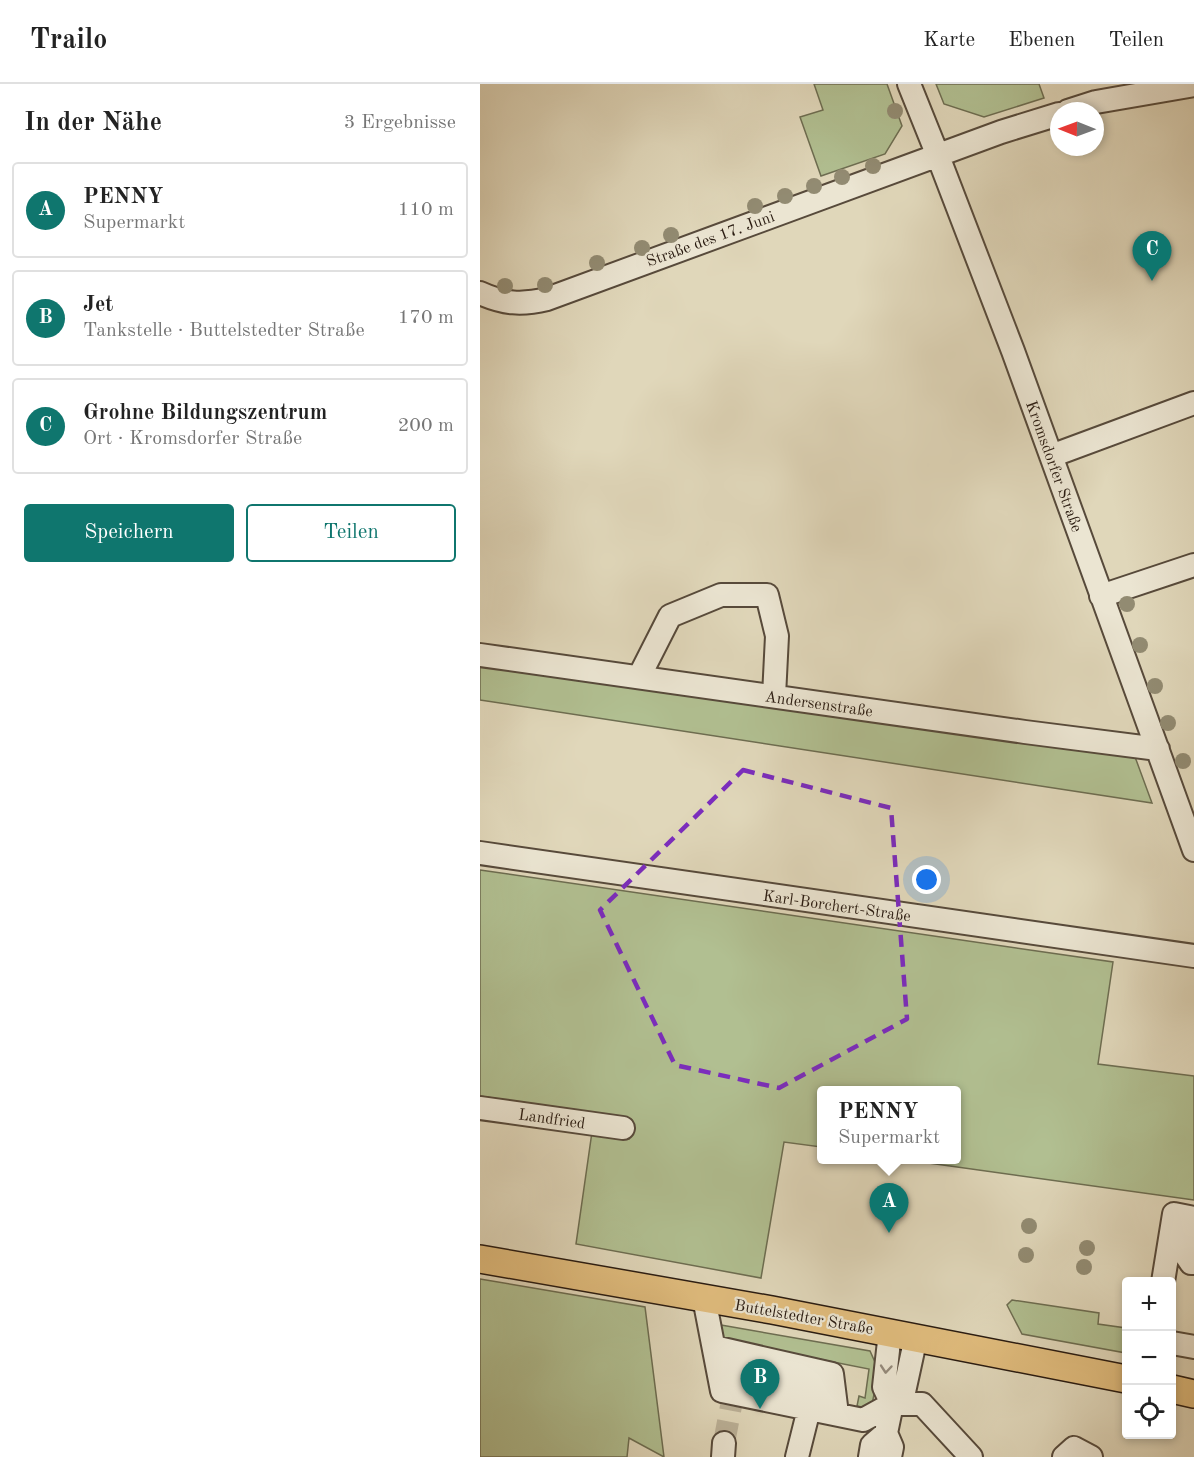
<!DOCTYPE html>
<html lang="de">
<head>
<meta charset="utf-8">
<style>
  body { margin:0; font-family:"Old Standard TT",serif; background:#f2f2f2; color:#222 }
  .controls { position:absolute; right:18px; bottom:18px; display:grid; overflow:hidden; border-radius:6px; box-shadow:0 3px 9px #0003 }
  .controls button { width:54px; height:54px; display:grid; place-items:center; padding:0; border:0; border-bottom:2px solid #e0e0e0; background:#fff; color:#222; font:30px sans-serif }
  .compass { position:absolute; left:570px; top:18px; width:54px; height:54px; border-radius:50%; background:#fff; box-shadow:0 3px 9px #0003; rotate:271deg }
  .you { position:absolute; left:447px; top:796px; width:21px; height:21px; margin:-15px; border:4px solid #fff; border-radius:50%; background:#1a73e8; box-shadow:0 0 0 9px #1a73e833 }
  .badge { display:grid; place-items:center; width:39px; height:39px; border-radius:50%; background:#0f766e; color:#fff; font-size:20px; font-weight:700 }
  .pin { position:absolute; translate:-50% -50px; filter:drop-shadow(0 2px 3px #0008) }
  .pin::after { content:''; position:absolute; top:32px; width:21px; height:18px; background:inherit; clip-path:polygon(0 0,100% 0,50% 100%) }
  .popup { position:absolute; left:337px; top:1002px; width:144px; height:78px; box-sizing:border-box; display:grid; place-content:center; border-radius:6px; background:#fff; filter:drop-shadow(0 2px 4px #0005); font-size:20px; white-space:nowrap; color:#767676 }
  .popup b { font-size:22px; color:#222 }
  .popup::after { content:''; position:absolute; left:50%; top:100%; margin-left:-12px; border:12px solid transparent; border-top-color:#fff }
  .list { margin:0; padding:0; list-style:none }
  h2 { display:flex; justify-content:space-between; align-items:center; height:78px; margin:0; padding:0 24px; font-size:26px }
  h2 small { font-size:20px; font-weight:400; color:#767676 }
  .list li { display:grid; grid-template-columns:39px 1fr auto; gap:18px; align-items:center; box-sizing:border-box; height:96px; margin:0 12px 12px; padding:0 12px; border:2px solid #e0e0e0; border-radius:6px }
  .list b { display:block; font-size:22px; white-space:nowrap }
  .list p { margin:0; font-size:20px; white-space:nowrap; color:#767676 }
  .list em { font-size:20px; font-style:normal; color:#767676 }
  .actions { display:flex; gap:12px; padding:18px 24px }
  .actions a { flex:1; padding:14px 0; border:2px solid #0f766e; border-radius:6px; text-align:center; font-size:21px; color:#0f766e }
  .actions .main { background:#0f766e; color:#fff }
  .icon { flex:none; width:33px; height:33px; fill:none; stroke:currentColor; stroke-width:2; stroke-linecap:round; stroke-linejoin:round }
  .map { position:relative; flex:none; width:714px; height:1373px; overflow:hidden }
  header { display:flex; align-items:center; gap:36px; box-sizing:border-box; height:84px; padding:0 30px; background:#fff; border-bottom:2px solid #e0e0e0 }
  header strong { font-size:28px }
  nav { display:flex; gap:33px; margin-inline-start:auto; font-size:21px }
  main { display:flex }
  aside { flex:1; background:#fff }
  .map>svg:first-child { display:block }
  .green { fill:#b1bf91; stroke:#6d6d51; stroke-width:1.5 }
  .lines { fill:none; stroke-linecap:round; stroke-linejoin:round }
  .minor-tunnel { stroke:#bbb198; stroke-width:22; stroke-dasharray:22 11; stroke-linecap:butt }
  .minor-casing { stroke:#574a3b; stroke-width:26 }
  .major-casing { stroke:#291b11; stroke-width:30 }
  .minor { stroke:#ebe5d2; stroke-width:22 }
  .major { stroke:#e0bc7d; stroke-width:27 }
  .tree { fill:#928b72 }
  .oneway { stroke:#948a7b }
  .marked { fill:none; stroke:#7b2cbf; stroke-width:4.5; stroke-dasharray:12 8; stroke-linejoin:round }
  .labels { text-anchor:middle; stroke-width:4.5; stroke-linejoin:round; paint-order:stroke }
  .street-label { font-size:16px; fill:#291b11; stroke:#ebe5d2 }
</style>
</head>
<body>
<header>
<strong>Trailo</strong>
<nav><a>Karte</a><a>Ebenen</a><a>Teilen</a></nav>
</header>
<main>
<aside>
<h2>In der Nähe<small>3 Ergebnisse</small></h2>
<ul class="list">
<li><span class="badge">A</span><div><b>PENNY</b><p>Supermarkt</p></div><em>110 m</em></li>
<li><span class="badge">B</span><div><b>Jet</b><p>Tankstelle · Buttelstedter Straße</p></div><em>170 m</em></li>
<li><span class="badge">C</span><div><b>Grohne Bildungszentrum</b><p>Ort · Kromsdorfer Straße</p></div><em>200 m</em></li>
</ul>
<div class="actions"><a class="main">Speichern</a><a>Teilen</a></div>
</aside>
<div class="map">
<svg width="714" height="1373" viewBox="0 0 714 1373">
  <rect width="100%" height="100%" fill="#e0d7ba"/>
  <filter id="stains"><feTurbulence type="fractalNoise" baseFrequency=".00333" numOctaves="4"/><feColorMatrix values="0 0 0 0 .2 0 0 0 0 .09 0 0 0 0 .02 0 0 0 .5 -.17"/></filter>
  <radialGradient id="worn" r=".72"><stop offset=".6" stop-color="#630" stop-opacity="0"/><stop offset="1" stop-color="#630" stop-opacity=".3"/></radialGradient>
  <path class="green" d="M 334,0 L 407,0 L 422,42 L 405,70 L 341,92 L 320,33 L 343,26 Z
    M 456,0 L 559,0 L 564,14 L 504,33 L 464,20 Z
    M 0,571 L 651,662 L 672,719 L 0,616 Z
    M 0,786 L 633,878 L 618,980 L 714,992 L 714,1116 L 427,1076 L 476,1076 L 476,1006 L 342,1006 L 341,1063 L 304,1058 L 281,1194 L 96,1160 L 112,1048 L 149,1055 L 152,1036 L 0,1012 Z
    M 0,1195 L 165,1223 L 184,1373 L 149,1354 L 147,1373 L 0,1373 Z
    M 532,1216 L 619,1229 L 618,1240 L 646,1244 L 646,1269 L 542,1250 L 527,1221 Z
    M 241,1241 L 390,1267 L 399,1287 L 392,1320 L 387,1324 L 377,1322 L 379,1312 L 385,1314 L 389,1285 L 237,1255 Z"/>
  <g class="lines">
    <path class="minor-tunnel" d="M 244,1359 L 251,1322"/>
    <g class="minor-casing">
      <path id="minor" d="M 429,0 L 458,72 L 533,267 L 714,766
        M 588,27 L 616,18 L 714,1
        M 0,209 C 24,220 42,221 67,215 L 521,48 L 579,30
        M 571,372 L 714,319
        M 621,512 L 714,481
        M 0,571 L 545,648 L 678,665
        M 159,593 L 190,532 L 241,511 L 287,511 L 297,552 L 294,612
        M 0,769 L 714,872
        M 0,1024 L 143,1044
        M 710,1134 L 705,1170 L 711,1179 L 714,1179
        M 683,1198 L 694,1130 L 714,1134
        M 224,1214 L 242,1307 L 383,1336 L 412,1320 L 424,1308 L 436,1253
        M 692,1259 L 714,1263
        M 234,1263 L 352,1290 L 357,1330
        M 238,1286 L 354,1310
        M 412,1320 L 442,1320 L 491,1373
        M 406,1349 L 412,1363 L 410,1373
        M 243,1373 L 244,1359
        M 317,1373 L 329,1325
        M 390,1373 L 392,1361 L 406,1349 L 412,1320 L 404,1303 L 410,1248
        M 584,1373 L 594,1364 L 611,1373"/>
    </g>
    <g class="major-casing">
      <path id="major" d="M 0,1175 L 292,1226 L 646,1295
        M 692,1305 L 714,1310"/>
    </g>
    <use href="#minor" class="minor"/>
    <use href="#major" class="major"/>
  </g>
  <g class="tree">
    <circle cx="415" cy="27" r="8"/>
    <circle cx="393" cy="82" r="8"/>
    <circle cx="362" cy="93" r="8"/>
    <circle cx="334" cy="102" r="8"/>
    <circle cx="305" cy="112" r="8"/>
    <circle cx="275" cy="122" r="8"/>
    <circle cx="191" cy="151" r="8"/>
    <circle cx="162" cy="164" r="8"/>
    <circle cx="117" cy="179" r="8"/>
    <circle cx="65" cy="201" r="8"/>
    <circle cx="25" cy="202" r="8"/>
    <circle cx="647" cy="520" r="8"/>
    <circle cx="660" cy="561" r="8"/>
    <circle cx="675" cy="602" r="8"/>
    <circle cx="688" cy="639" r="8"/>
    <circle cx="703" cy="677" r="8"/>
    <circle cx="549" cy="1142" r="8"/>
    <circle cx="607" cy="1164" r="8"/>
    <circle cx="546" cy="1171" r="8"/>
    <circle cx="604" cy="1183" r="8"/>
  </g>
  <defs><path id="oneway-chevron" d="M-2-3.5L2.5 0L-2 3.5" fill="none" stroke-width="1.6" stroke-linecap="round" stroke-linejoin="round" transform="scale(1.5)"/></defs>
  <use class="oneway" href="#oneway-chevron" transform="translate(406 1285) rotate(95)"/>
  <path class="marked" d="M 263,686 L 411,724 L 427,935 L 299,1004 L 195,981 L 120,826 Z"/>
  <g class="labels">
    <g class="street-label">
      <text transform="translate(230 154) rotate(-20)" y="6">Straße des 17. Juni</text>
      <text transform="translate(575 382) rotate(70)" y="6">Kromsdorfer Straße</text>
      <text transform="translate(339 619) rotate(8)" y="6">Andersenstraße</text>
      <text transform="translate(357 821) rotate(8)" y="6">Karl-Borchert-Straße</text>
      <text transform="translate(72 1034) rotate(8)" y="6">Landfried</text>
      <text transform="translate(324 1232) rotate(10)" y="6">Buttelstedter Straße</text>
    </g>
  </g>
  <rect width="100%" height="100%" filter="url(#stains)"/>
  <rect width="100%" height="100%" fill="url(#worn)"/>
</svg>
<div class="controls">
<button>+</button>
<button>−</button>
<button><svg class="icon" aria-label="locate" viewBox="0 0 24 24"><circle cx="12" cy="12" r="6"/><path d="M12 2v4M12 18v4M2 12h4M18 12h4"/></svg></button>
</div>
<svg class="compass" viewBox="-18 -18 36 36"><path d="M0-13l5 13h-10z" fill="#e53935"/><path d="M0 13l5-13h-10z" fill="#767676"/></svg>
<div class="you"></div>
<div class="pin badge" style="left:409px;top:1149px">A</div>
<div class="popup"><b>PENNY</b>Supermarkt</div>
<div class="pin badge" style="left:280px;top:1325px">B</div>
<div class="pin badge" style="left:672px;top:197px">C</div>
</div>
</main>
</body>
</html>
